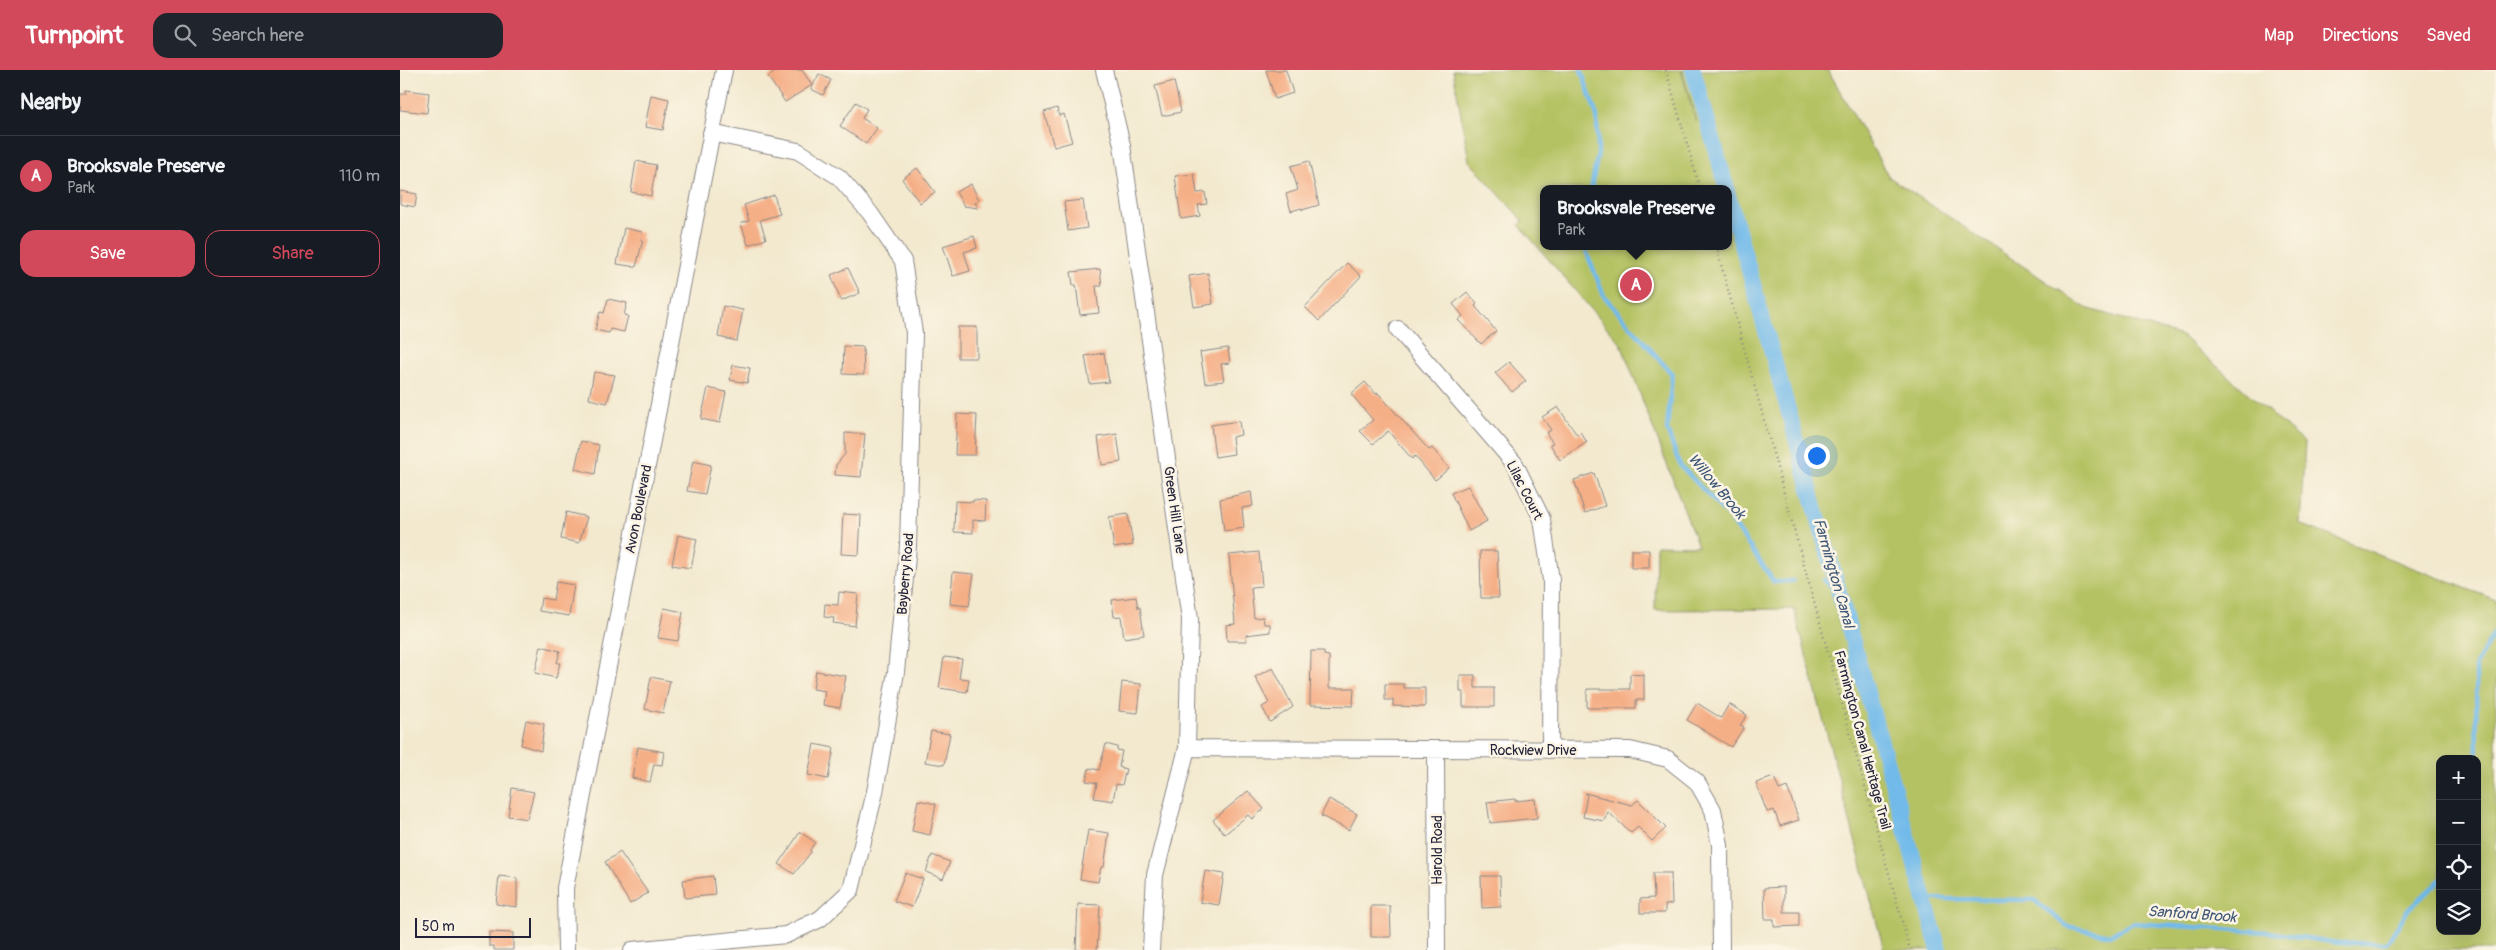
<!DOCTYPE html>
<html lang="en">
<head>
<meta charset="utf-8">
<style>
  body { margin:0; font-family:Pangolin,sans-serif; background:#20242c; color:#f1f3f6 }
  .controls { position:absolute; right:15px; bottom:15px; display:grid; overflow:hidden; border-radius:10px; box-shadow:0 5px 20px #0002 }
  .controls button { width:45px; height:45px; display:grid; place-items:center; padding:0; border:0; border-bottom:1px solid #363941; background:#171b24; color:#f1f3f6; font:25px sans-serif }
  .scale { position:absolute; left:15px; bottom:12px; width:116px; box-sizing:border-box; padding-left:5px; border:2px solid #22223b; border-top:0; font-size:14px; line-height:18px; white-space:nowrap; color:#22223b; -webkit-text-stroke:4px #fcf5e5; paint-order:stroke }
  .you { position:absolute; left:1416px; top:385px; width:18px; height:18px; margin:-12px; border:4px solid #fff; border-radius:50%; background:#1a73e8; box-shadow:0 0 0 8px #1a73e833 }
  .badge { display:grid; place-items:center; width:32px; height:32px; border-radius:50%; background:#d1495b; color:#fff; font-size:16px; font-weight:700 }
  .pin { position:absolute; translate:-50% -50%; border:2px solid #fff; box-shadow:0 1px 5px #0006 }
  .popup { position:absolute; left:1140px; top:115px; width:192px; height:65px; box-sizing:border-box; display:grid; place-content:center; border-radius:10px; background:#171b24; filter:drop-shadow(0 1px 4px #0005); font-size:16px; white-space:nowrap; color:#9ea1a6 }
  .popup b { font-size:19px; color:#f1f3f6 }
  .popup::after { content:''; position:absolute; left:50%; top:100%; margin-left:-10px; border:10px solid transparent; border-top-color:#171b24 }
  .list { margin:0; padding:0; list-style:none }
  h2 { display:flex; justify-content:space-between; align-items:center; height:65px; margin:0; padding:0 20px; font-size:21px }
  h2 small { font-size:16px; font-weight:400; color:#9ea1a6 }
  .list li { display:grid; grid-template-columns:32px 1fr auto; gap:15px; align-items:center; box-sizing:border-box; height:80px; padding:0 20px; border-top:1px solid #363941 }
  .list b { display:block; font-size:19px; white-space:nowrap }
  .list p { margin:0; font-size:16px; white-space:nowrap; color:#9ea1a6 }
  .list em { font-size:16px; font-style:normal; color:#9ea1a6 }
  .actions { display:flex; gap:10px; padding:15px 20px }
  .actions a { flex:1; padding:11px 0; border:1px solid #d1495b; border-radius:15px; text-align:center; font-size:18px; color:#d1495b }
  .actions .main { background:#d1495b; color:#fff }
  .icon { flex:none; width:28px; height:28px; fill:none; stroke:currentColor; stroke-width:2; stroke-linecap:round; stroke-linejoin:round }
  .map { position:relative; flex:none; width:2096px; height:880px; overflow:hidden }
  header { display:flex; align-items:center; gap:30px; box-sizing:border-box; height:70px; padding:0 25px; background:#d1495b; color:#fff }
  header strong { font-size:24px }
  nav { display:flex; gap:28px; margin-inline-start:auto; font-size:18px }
  .search { width:350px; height:45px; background:#20242c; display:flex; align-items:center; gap:12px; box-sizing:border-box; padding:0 18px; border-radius:15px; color:#9ea1a6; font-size:19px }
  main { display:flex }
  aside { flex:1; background:#171b24 }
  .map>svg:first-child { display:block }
  .green { fill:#b5c263; stroke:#6c724f; fill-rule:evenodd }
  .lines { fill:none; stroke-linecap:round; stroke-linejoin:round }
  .stream { stroke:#71baea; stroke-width:4.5 }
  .canal { stroke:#71baea; stroke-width:16 }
  .building { fill:#f5af86 }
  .minor-casing { stroke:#8a8685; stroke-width:18 }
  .path { stroke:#8a8685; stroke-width:2.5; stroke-dasharray:1 4; stroke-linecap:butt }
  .minor { stroke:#fff; stroke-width:16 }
  .labels { text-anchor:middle; stroke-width:5; stroke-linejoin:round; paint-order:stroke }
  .street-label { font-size:14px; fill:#22223b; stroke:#fcf5e5 }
  .water-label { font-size:15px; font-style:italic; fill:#3e5778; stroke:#fcf5e5 }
</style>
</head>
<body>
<header>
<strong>Turnpoint</strong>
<div class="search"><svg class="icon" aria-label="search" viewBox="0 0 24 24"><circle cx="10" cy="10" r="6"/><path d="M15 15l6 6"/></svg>Search here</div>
<nav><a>Map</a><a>Directions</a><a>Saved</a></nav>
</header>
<main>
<aside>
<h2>Nearby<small></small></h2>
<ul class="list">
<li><span class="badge">A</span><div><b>Brooksvale Preserve</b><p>Park</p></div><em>110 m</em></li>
</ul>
<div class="actions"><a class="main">Save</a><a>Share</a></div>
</aside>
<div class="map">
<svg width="2096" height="880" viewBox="0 0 2096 880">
  <rect width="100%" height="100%" fill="#fcf5e5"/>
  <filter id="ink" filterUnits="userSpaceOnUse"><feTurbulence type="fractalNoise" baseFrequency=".02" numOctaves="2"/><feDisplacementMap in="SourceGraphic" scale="10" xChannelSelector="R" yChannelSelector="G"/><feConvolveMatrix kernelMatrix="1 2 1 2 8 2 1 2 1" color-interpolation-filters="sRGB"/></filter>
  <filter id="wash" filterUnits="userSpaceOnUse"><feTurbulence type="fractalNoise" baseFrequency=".0096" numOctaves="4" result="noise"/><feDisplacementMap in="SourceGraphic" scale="20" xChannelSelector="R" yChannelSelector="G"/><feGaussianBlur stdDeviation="1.12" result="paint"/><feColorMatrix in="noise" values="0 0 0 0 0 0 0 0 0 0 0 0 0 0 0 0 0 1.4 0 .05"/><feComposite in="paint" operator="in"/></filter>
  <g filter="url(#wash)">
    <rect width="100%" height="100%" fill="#f2e9cf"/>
    <path class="green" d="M 1053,0 L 1281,0 L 1296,52 L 1282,0 L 1428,0 L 1489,107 L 1686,238 L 1782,266 L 1905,373 L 1900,454 L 2096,530 L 2096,880 L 1484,880 L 1394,539 L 1255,540 L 1256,475 L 1298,476 L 1221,274 L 1119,155 L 1123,151 L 1069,91 ZM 1144,119 L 1328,119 L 1328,176 L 1144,176 ZM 2040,689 L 2077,689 L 2077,861 L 2040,861 Z"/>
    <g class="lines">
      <path class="stream" d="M 1181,0 L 1197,46 L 1198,83 L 1191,119
        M 1184,176 L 1204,226 L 1272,304 L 1267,360 L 1280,395 L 1330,448 L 1374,512 L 1393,511
        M 1424,510 L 1439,522
        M 2077,706 L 2076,595 L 2096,559
        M 1525,829 L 1634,830 L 1667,856 L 1710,865 L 1733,853 L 1868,862 L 1938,873 L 1987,873 L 2007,841 L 2040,810"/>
      <path class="canal" d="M 1293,0 L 1327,119
        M 1328,125 L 1539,880"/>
    </g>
    <g id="blocks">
      <path class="building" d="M 378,0 L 402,0 L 412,15 L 385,32 L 368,7 Z
        M 866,0 L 886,0 L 893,23 L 875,29 Z
        M 419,4 L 431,10 L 423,25 L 411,19 Z
        M 774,11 L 781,42 L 762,46 L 755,16 Z
        M 6,20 L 29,23 L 27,43 L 0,40 L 0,24 L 6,24 Z
        M 251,25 L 269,29 L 263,60 L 245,57 Z
        M 456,32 L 467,39 L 462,48 L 477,58 L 466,74 L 440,56 Z
        M 657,38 L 659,46 L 664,44 L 672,72 L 654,77 L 644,42 Z
        M 236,91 L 256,95 L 251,126 L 231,122 Z
        M 909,91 L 919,135 L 902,140 L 902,138 L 891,141 L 886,124 L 898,120 L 891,96 Z
        M 517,98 L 535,122 L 520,133 L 502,109 Z
        M 794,104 L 797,123 L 805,122 L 807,134 L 798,135 L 800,146 L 781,149 L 775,106 Z
        M 571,114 L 579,130 L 575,133 L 578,138 L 564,136 L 556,122 Z
        M 0,121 L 17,124 L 15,137 L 0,134 Z
        M 374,125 L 380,144 L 360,150 L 366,169 L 348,175 L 341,153 L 349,151 L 344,135 Z
        M 683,130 L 687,158 L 668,161 L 664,132 Z
        M 224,158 L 242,162 L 241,170 L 243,170 L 236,197 L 217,194 Z
        M 574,166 L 577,178 L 564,182 L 570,201 L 553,206 L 543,176 Z
        M 947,193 L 961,206 L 919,251 L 905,237 Z
        M 448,198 L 460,223 L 441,231 L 431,205 Z
        M 700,199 L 702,216 L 696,216 L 699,243 L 680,245 L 676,215 L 673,215 L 671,202 Z
        M 808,203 L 813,234 L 794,237 L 789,206 Z
        M 1067,222 L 1077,234 L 1075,236 L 1096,261 L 1081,274 L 1058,250 L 1063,246 L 1053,234 Z
        M 208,229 L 227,233 L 224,245 L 228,246 L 224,262 L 210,259 L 209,263 L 195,260 L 200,242 L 204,243 Z
        M 323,236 L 343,240 L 337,271 L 318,267 Z
        M 558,257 L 577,257 L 577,288 L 558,288 Z
        M 444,276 L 463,277 L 464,305 L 443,304 Z
        M 828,278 L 830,293 L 821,294 L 824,311 L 805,313 L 800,282 Z
        M 704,283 L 709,312 L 690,314 L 685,286 Z
        M 1109,292 L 1126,311 L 1112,322 L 1095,303 Z
        M 333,295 L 350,298 L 347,313 L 330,310 Z
        M 194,302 L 215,305 L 207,333 L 189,329 Z
        M 965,312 L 976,324 L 978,323 L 1029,380 L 1032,378 L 1049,398 L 1038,408 L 1035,410 L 1015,386 L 1012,389 L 988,361 L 973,374 L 960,361 L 973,350 L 951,324 Z
        M 308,318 L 326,322 L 320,353 L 301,349 Z
        M 1158,337 L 1177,365 L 1180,362 L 1187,372 L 1160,390 L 1150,374 L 1153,373 L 1146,363 L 1151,360 L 1142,347 Z
        M 557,344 L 577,345 L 575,385 L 555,385 Z
        M 839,351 L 841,365 L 832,367 L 834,384 L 815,387 L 811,355 Z
        M 445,363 L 465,364 L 461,407 L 435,405 L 436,395 L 445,384 Z
        M 717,364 L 721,392 L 702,395 L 698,367 Z
        M 181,371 L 199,375 L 195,404 L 175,399 Z
        M 293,391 L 311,395 L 305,424 L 287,421 Z
        M 1194,403 L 1205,436 L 1185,443 L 1174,410 Z
        M 1068,416 L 1087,451 L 1069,461 L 1051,423 Z
        M 851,422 L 853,436 L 842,438 L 844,458 L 824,461 L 820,429 Z
        M 573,430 L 586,431 L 585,451 L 573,450 L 573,463 L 554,462 L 555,431 L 573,432 Z
        M 166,442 L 187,447 L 179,473 L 161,469 Z
        M 443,444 L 461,445 L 459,485 L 441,484 Z
        M 728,444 L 733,475 L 714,478 L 709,447 Z
        M 278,465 L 297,469 L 291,498 L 272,495 Z
        M 1231,480 L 1249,480 L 1249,498 L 1231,498 Z
        M 1080,481 L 1097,481 L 1099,528 L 1081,528 Z
        M 859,482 L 862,516 L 851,517 L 854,548 L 863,547 L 864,554 L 870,554 L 870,562 L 846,565 L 847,571 L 827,571 L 826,555 L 835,554 L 829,485 Z
        M 553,502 L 574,504 L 569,536 L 550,534 Z
        M 156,512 L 174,515 L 169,546 L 139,541 L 141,528 L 153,530 Z
        M 439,522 L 458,524 L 455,556 L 433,553 L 434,548 L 424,547 L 425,534 L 438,535 Z
        M 736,527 L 738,538 L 740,537 L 744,565 L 724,568 L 721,546 L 714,547 L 712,530 Z
        M 264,538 L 283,542 L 278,571 L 258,568 Z
        M 141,576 L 160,581 L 157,593 L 160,593 L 156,608 L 135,603 Z
        M 911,581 L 924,581 L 924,585 L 929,586 L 929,618 L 954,618 L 953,636 L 910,635 Z
        M 544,587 L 562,589 L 559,608 L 569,609 L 567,622 L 539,618 Z
        M 873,598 L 893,637 L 870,652 L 862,637 L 869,633 L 855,607 Z
        M 416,601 L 446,606 L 440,638 L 423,635 L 425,621 L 413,619 Z
        M 1230,604 L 1244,605 L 1244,630 L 1236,630 L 1236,638 L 1187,638 L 1187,619 L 1230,619 Z
        M 1060,605 L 1075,605 L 1075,618 L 1094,618 L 1094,637 L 1063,637 L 1063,622 L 1060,622 Z
        M 251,607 L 270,611 L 263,643 L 245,639 Z
        M 722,612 L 741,614 L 738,643 L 719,641 Z
        M 985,614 L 1004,614 L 1004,618 L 1025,618 L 1025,637 L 993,636 L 993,630 L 985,630 Z
        M 1297,633 L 1321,648 L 1329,634 L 1347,645 L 1340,655 L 1344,657 L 1331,677 L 1287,650 Z
        M 126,650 L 144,654 L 141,681 L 121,675 Z
        M 531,661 L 550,664 L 544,695 L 525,692 Z
        M 414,674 L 434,678 L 428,709 L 408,705 Z
        M 706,674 L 717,677 L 717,680 L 722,681 L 719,697 L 726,699 L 722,715 L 716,714 L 713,731 L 694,728 L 697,713 L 686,711 L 689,698 L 699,700 Z
        M 238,677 L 264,682 L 262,695 L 254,694 L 250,712 L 232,708 Z
        M 1374,707 L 1379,720 L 1387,717 L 1399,750 L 1380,756 L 1374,740 L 1367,742 L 1356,713 Z
        M 112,718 L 134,722 L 127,749 L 108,746 Z
        M 848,721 L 864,739 L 852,749 L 848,745 L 825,764 L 813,750 Z
        M 1185,723 L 1232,735 L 1238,730 L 1266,758 L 1252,771 L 1238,757 L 1231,763 L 1208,742 L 1204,751 L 1183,747 L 1187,725 Z
        M 929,729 L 957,744 L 949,760 L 921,746 Z
        M 1115,729 L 1115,731 L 1135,729 L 1137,748 L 1090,753 L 1087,732 Z
        M 518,730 L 536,734 L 530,765 L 512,761 Z
        M 688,760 L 709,763 L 704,797 L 701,797 L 698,812 L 680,809 Z
        M 400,762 L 415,772 L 410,780 L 411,782 L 394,804 L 379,794 Z
        M 220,782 L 248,823 L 230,834 L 205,792 Z
        M 532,785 L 550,792 L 543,809 L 526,802 Z
        M 805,801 L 824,804 L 819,835 L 800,832 Z
        M 505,803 L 523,809 L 512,837 L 494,831 Z
        M 1253,803 L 1271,803 L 1272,834 L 1265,835 L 1265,843 L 1240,843 L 1240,829 L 1254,828 Z
        M 99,806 L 117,808 L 117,837 L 96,834 Z
        M 313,806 L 315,825 L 285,828 L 283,810 Z
        M 1081,806 L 1100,806 L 1101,837 L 1082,838 Z
        M 1384,817 L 1384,842 L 1399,842 L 1399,856 L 1374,857 L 1374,849 L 1365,849 L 1364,818 Z
        M 678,834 L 700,835 L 697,880 L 676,880 Z
        M 971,836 L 990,836 L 991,867 L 971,867 Z
        M 89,862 L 113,863 L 113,880 L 94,880 L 94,876 L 89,876 Z"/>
    </g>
  </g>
  <g filter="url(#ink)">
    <use href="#blocks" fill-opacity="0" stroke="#8a8685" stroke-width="1"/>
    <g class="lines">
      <g class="minor-casing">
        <path id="minor" d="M 704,0 L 722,75 L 790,549 L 787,678 L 755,805 L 751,880
          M 998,259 L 1115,394 L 1142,449 L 1151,510 L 1150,680
          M 787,678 L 1230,680 L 1268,689 L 1297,712 L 1313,740 L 1320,775 L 1321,880
          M 1036,681 L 1037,880
          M 166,880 L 165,818 L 324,0
          M 232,880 L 386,865 L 420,849 L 451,820 L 475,722 L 496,602 L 508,476 L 514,263 L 503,191 L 470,143 L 439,107 L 398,81 L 311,63"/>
      </g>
      <path class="path" d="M 1266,0 L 1300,119
        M 1316,176 L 1510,880"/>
      <use href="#minor" class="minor"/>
    </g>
  </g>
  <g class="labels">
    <g class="street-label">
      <text transform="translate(1125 420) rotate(63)" y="5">Lilac Court</text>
      <text transform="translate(238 439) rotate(-79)" y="5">Avon Boulevard</text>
      <text transform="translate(775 440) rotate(82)" y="5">Green Hill Lane</text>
      <text transform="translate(505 504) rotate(-85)" y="5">Bayberry Road</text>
      <text transform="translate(1463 670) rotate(75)" y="5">Farmington Canal Heritage Trail</text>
      <text x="1133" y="685">Rockview Drive</text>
      <text transform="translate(1037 780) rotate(-90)" y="5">Harold Road</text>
    </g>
    <g class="water-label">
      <text transform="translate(1317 416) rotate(50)" y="5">Willow Brook</text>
      <text transform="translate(1434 503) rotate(74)" y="5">Farmington Canal</text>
      <text transform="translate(1792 844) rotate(4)" y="5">Sanford Brook</text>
    </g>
  </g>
</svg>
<div class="controls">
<button>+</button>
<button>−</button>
<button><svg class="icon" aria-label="locate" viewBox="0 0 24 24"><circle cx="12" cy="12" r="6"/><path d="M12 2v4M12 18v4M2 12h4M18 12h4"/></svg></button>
<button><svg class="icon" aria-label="layers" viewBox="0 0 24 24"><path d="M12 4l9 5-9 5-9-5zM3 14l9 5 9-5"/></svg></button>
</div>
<div class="scale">50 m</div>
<div class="you"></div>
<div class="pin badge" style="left:1236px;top:215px">A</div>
<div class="popup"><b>Brooksvale Preserve</b>Park</div>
</div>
</main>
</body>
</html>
